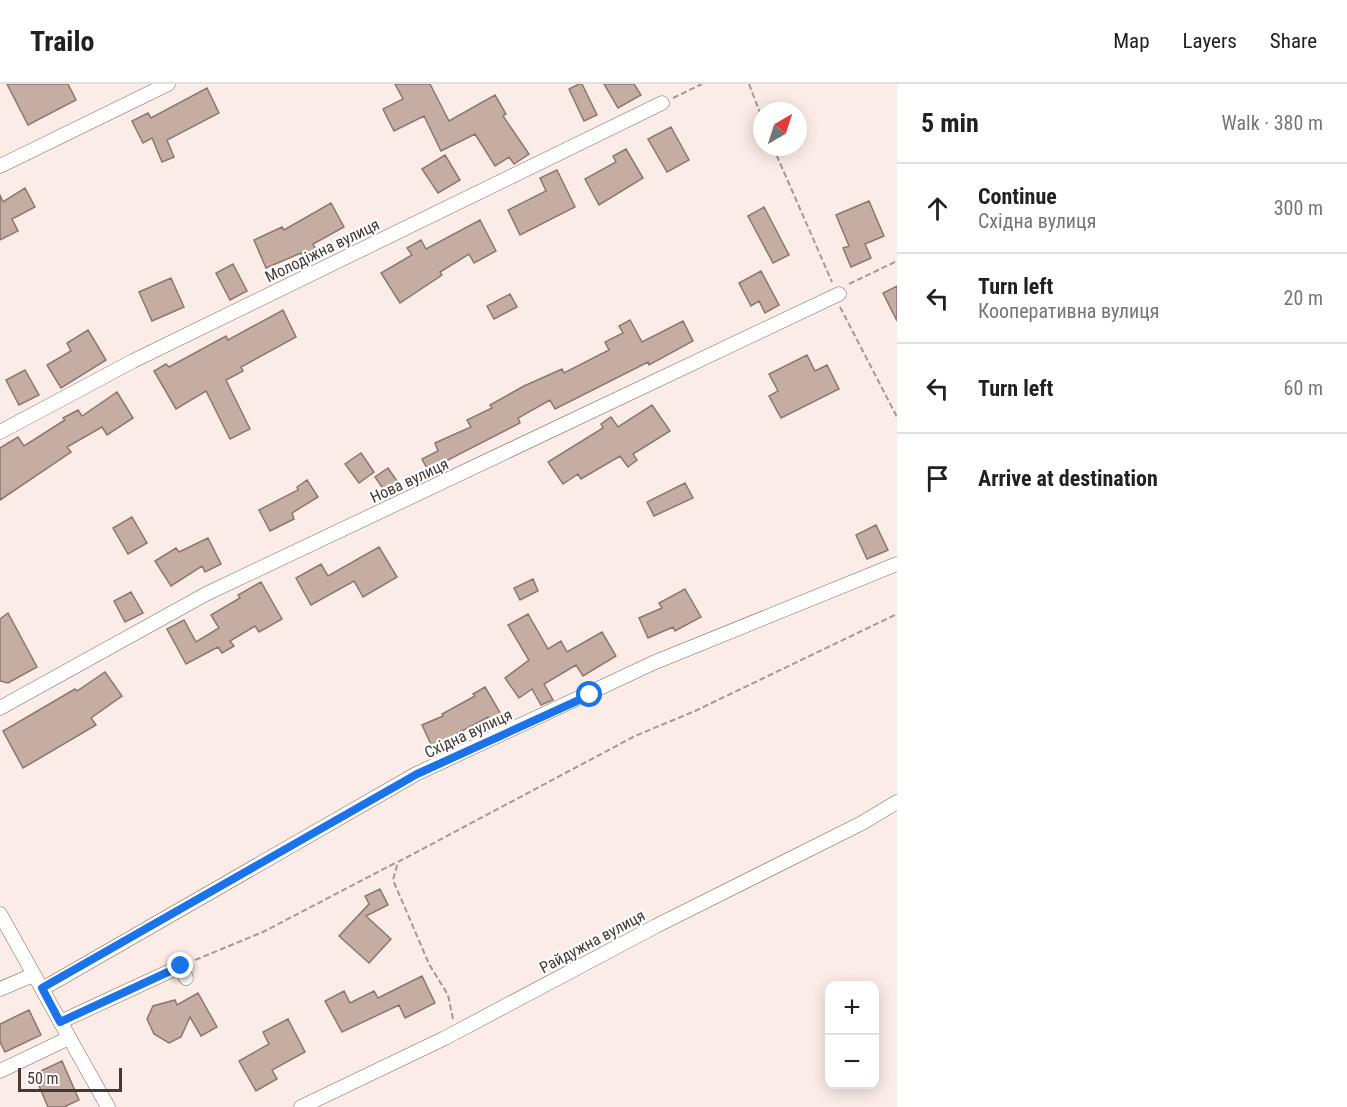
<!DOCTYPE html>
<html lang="en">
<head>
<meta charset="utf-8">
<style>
  body { margin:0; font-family:"Roboto Condensed",sans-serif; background:#f2f2f2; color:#202124 }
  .controls { position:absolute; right:18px; bottom:18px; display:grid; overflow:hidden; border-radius:12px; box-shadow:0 3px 15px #0003 }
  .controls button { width:54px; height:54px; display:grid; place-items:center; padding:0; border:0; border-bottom:2px solid #e0e0e0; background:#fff; color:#202124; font:30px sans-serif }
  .compass { position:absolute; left:753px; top:18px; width:54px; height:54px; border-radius:50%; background:#fff; box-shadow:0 3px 15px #0003; rotate:39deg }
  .scale { position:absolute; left:18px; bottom:15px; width:104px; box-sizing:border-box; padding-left:6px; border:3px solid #433935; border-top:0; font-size:16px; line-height:21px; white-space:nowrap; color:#433935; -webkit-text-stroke:4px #fdfdfd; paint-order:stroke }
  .stop { position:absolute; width:18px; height:18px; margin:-14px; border:4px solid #1a73e8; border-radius:50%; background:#fff }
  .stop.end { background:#1a73e8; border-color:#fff; box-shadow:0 2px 6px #0008 }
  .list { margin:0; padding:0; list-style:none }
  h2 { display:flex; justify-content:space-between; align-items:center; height:78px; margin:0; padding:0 24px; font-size:26px }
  h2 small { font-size:20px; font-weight:400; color:#757577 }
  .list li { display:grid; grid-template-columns:39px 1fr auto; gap:18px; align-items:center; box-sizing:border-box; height:90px; padding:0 24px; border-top:2px solid #e0e0e0 }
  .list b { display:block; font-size:22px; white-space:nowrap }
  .list p { margin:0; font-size:20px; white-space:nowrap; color:#757577 }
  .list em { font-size:20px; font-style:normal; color:#757577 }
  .icon { flex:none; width:33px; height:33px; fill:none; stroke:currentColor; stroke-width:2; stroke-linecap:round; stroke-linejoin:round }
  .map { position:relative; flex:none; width:897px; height:1023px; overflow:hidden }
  header { display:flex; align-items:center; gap:36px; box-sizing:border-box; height:84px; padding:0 30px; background:#fff; border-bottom:2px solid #e0e0e0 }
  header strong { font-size:28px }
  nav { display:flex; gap:33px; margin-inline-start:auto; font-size:21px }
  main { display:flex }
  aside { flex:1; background:#fff }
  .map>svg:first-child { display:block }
  .building { fill:#c5ada4; stroke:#8c766e; stroke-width:1.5 }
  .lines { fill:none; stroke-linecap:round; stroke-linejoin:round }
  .street-casing { stroke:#7e6960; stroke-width:15 }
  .path { stroke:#a59893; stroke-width:2; stroke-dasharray:6 3; stroke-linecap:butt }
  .street { stroke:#fff; stroke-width:14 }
  .route { stroke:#1a73e8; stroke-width:8 }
  .labels { text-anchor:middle; stroke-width:4.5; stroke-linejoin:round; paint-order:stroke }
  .street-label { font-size:16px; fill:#433935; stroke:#fdfdfd }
</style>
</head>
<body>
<header>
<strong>Trailo</strong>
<nav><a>Map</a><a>Layers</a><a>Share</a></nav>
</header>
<main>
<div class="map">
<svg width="897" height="1023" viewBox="0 0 897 1023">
  <rect width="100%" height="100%" fill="#fcece7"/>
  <path class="building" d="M 7,0 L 68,0 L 76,16 L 28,41 Z
    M 395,0 L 430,0 L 449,37 L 495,11 L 506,30 L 503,32 L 529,70 L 514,80 L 509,73 L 495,82 L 475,50 L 441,67 L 424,32 L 394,47 L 383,25 L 403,15 Z
    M 579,0 L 582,0 L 597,31 L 584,37 L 569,5 Z
    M 604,0 L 634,0 L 641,11 L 618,24 Z
    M 207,4 L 219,29 L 167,56 L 174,73 L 162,78 L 152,54 L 143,59 L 132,37 L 148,29 L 151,34 Z
    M 671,43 L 689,76 L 667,88 L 648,55 Z
    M 626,65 L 643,94 L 599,121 L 585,95 L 616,78 L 613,72 Z
    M 445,71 L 460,96 L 438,109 L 422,85 Z
    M 557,86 L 575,123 L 520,151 L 508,126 L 546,107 L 540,94 Z
    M 25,104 L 35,123 L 12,135 L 18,147 L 0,156 L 0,111 L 3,118 Z
    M 869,117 L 884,152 L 865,160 L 871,174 L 851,183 L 843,164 L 849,162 L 836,131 Z
    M 331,119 L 344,143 L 313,160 L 317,168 L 304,175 L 301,169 L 266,184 L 254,156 L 282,143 L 284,146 Z
    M 764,123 L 789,171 L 773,179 L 748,132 Z
    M 480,136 L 496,167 L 474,179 L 469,170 L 440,188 L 442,191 L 400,219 L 381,189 L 412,171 L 407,164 L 421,156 L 426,165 Z
    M 233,180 L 247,207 L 230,216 L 216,189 Z
    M 761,187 L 779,221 L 765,229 L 759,217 L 751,222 L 739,199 Z
    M 171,194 L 184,223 L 152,237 L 139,208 Z
    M 897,202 L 897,237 L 883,209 Z
    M 510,210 L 517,223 L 494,235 L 487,222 Z
    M 283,226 L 296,253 L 241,283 L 243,287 L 226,296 L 250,345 L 230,355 L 206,307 L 176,325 L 154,287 L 166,280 L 169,283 L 226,252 L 228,256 Z
    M 630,236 L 642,258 L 683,237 L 693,257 L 649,281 L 648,278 L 555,325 L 550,316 L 518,334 L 520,339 L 438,381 L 439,383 L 429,388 L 422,375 L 438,367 L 435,359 L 471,343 L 467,336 L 492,324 L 490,321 L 524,302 L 562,285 L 564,289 L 609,266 L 605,258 L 623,249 L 619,242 Z
    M 88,246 L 106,276 L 61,304 L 47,281 L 71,267 L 67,259 Z
    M 807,271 L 815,287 L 827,281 L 839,305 L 781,334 L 769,312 L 778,307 L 769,290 Z
    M 25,286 L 39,311 L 19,321 L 6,296 Z
    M 117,308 L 133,334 L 107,351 L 102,343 L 67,363 L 71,368 L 0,416 L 0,364 L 18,353 L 24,362 L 65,336 L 63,334 L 78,326 L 82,332 Z
    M 652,321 L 670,347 L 633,370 L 637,376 L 628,383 L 620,372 L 581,395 L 578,390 L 563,400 L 548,378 L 603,344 L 601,340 L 611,333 L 618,343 Z
    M 361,369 L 374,388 L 359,399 L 345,380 Z
    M 388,384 L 399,400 L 386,409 L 375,393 Z
    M 307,396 L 318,413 L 292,429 L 294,435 L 270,447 L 259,426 L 298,406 L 297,403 Z
    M 685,399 L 693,414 L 654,432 L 647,418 Z
    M 132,433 L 147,459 L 128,470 L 113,444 Z
    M 876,441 L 888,466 L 867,475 L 856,451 Z
    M 208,454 L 221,480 L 205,488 L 202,482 L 171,502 L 155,477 L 176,464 L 179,468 Z
    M 379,463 L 397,493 L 363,513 L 354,497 L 311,521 L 296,494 L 321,480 L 328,492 Z
    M 533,495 L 538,507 L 520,516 L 514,504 Z
    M 261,498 L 282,535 L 259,548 L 255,542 L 230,557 L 234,562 L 222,569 L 218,563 L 186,580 L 167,545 L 184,536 L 196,558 L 219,544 L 211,531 L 240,514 L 238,511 Z
    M 685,505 L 701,533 L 675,547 L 673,543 L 648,554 L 639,534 L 662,524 L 659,519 Z
    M 131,508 L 143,529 L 125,538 L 114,517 Z
    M 8,529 L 37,583 L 8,599 L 0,597 L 0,535 Z
    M 528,530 L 548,565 L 561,557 L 567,568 L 602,548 L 616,572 L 583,592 L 576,581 L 544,600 L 553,616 L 541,621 L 532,605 L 519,614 L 505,594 L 529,576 L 508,541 Z
    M 105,588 L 122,612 L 91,634 L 96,641 L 23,684 L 3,647 L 75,605 L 77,607 Z
    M 485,603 L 502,632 L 491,639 L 488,633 L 445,656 L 448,663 L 435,669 L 422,641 L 443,632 L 442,630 L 475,612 L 473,610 Z
    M 380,805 L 388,821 L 366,832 L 391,855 L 369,879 L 339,852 L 369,820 L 365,812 Z
    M 422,892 L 435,919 L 405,934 L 399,921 L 342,948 L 325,917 L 344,907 L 350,919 L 374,907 L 378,914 Z
    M 198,909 L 217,943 L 201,952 L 190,933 L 181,953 L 169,959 L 154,950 L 147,935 L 153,922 L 175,916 L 177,921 Z
    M 29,926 L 41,951 L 5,968 L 0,958 L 0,940 Z
    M 288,935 L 305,968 L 272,986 L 277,995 L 256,1007 L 239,977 L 269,960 L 263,948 Z
    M 62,977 L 79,1016 L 64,1023 L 48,1023 L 34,990 Z"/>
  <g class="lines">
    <g class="street-casing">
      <path id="street" d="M 0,82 L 168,0
        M 0,348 L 133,277 L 662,19
        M 0,624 L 206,510 L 839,210
        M 0,830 L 108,1023
        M 0,905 L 33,891
        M 42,905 L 416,690 L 653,579 L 897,480
        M 60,938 L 181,882 L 186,894
        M 0,987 L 69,954
        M 301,1023 L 445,954 L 656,842 L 862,739 L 897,718"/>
    </g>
    <path class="path" d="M 749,0 L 762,34
      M 673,14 L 702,0
      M 773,63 L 832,198
      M 849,200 L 897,177
      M 840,223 L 897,333
      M 195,876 L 263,848 L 397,778
      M 453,935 L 448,911 L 429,880 L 393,796 L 398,778 L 635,652 L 695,627 L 897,530"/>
    <use href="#street" class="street"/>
  </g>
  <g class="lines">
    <path class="route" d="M 181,882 L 60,938 L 42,904 L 417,690 L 590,611"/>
  </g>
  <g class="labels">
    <g class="street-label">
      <text transform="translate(322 166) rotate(-26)" y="6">Молодіжна вулиця</text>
      <text transform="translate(409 396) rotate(-25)" y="6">Нова вулиця</text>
      <text transform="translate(468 649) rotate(-25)" y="6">Східна вулиця</text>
      <text transform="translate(592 857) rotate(-28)" y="6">Райдужна вулиця</text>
    </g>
  </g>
</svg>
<div class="controls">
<button>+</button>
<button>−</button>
</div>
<svg class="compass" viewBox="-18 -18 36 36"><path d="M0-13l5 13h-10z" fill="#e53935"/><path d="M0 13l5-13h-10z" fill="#757577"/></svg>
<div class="scale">50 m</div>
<div class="stop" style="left:590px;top:611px"></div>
<div class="stop end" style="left:181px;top:882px"></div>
</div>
<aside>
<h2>5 min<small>Walk · 380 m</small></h2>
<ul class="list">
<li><svg class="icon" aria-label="ahead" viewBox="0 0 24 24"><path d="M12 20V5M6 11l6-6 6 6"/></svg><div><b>Continue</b><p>Східна вулиця</p></div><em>300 m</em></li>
<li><svg class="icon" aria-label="left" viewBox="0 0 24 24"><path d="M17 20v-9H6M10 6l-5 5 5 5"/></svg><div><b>Turn left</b><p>Кооперативна вулиця</p></div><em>20 m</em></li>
<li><svg class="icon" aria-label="left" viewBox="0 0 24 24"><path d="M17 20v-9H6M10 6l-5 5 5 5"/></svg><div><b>Turn left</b></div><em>60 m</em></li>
<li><svg class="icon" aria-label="arrive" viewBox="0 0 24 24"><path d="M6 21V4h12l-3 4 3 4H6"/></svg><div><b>Arrive at destination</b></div></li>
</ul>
</aside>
</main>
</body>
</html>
